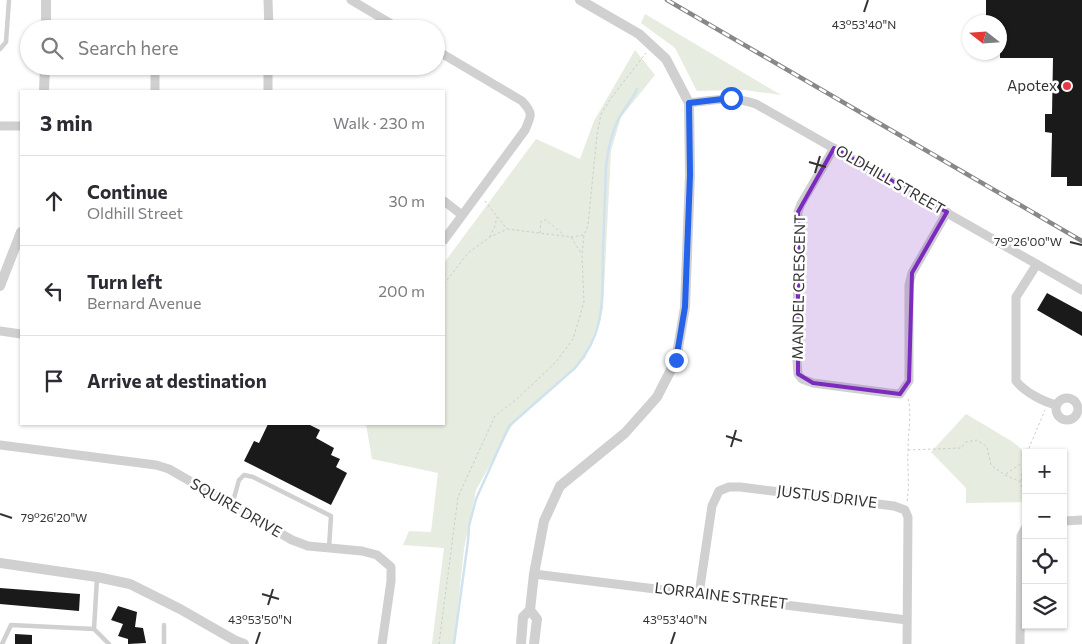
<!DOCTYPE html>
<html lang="en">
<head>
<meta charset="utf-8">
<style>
  body { margin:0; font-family:Commissioner,sans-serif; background:#f2f2f3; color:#2b2b33 }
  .controls { position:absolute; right:15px; bottom:15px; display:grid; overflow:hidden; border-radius:0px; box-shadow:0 1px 4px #0004 }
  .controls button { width:45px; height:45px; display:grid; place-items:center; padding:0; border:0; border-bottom:1px solid #e1e1e2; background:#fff; color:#2b2b33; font:25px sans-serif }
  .compass { position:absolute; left:962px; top:15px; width:45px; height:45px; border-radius:50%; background:#fff; box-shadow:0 1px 4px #0004; rotate:287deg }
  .stop { position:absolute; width:15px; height:15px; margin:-11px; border:4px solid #2563eb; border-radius:50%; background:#fff }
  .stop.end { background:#2563eb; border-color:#fff; box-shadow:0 1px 5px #0008 }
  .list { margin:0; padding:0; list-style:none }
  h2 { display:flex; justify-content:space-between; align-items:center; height:65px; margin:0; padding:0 20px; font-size:21px }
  h2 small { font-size:16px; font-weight:400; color:#7c7c81 }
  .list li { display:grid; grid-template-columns:32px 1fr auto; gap:15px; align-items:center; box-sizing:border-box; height:90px; padding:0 20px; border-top:1px solid #e1e1e2 }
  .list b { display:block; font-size:19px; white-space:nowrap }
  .list p { margin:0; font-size:16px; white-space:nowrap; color:#7c7c81 }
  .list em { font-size:16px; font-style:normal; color:#7c7c81 }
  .icon { flex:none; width:28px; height:28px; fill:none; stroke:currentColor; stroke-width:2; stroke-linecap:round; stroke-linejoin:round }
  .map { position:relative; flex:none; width:1082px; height:644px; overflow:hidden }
  .search { position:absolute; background:#fff; box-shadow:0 1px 4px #0004; left:20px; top:20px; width:425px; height:55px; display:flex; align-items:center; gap:12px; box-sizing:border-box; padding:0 18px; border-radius:28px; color:#7c7c81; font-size:19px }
  .panel { position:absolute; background:#fff; box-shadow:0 1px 4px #0004; left:20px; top:90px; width:425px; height:335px; border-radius:0px }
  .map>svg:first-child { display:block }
  .green { fill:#e6ecdf }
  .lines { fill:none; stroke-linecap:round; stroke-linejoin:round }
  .stream { stroke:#cfe2ee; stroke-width:2.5 }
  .building { fill:#1a1a1a }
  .path { stroke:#cdcdcd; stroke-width:1; stroke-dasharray:2.5 2.5; stroke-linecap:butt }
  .service { stroke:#d0d0d0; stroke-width:4.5 }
  .minor { stroke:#d0d0d0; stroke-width:9 }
  .tertiary { stroke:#d0d0d0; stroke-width:10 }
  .rail-casing { stroke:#888; stroke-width:4.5 }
  .rail { stroke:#fff; stroke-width:2.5; stroke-dasharray:8; stroke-linecap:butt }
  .route { stroke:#2563eb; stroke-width:6 }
  .marked { fill:#7b2cbf; fill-opacity:0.2; stroke:#7b2cbf; stroke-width:4; stroke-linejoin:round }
  .ticks { fill:none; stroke:#333; stroke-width:2 }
  .poi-dot { fill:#e63946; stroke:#fff; stroke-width:2 }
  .labels { text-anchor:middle; stroke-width:5; stroke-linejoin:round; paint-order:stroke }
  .poi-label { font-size:15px; fill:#333; stroke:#fff; text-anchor:end }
  .street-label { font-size:15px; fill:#333; stroke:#fff }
  .ticks-label { font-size:12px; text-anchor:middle; fill:#333; stroke:#fff; stroke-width:5; stroke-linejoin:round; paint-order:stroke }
</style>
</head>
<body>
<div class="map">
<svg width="1082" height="644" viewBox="0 0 1082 644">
  <rect width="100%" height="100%" fill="#fff"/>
  <path class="green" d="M 645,14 L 781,95 L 745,90 L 697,91 L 675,48 L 641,23 Z
    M 635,50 L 655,75 L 621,117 L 611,151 L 603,309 L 585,358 L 515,420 L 476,490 L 464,549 L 454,644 L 432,644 L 444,548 L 403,545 L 409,531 L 431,532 L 438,473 L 372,459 L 366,424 L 444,424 L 444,263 L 536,139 L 580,159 L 594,121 Z
    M 966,414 L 1013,442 L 1026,453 L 1026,502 L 966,503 L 966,488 L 931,452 Z"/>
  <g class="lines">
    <path class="stream" d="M 454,644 L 468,541 L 469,526 L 476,499 L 509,426 L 575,368 C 607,331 602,297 603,251 C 604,223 605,195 606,166 C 608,151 611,134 618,120 C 623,109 632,101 637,89"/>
  </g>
  <path class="building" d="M 986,0 L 1082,0 L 1082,186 L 1067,186 L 1067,177 L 1051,177 L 1052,133 L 1045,132 L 1045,114 L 1052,114 L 1053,58 L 1000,58 L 1000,22 L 986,22 Z
    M 1047,293 L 1082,312 L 1082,336 L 1037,310 Z
    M 268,424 L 308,424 L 320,430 L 316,438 L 334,448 L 331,455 L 340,459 L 336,467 L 347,473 L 331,505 L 244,461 L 254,441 L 259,443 Z
    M 0,588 L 80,594 L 79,611 L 0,604 Z
    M 118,606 L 137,612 L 135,627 L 143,628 L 146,643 L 128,644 L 128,639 L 118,636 L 123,624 L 111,620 Z
    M 15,634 L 32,635 L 32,644 L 15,644 Z"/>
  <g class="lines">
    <path class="path" d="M 485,201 L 507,229
      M 540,233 L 541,222 L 543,220 L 546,220 L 564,235
      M 490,237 L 495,226 L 497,217
      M 571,237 L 584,235
      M 444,284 L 468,253 L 490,237 L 507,229 L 571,237 L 581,253
      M 908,450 L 961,448 L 966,442 L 977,440 L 987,447 L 991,465 L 1005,475 L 1021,482 L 1025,518
      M 1027,453 L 1045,410
      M 1006,474 L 1023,462 L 1026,456
      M 1021,481 L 1023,463
      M 907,501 C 910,484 907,467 908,450 C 908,432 912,415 908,398
      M 439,644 L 458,497 L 495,416 L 517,399 L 556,362 L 573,339 L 584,302 L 582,254 L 584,235 L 588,225 L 597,135 L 601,114 L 611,98 L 646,53"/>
    <path class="service" d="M 0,49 L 6,42 L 9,0
      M 232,505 L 239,480 L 244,475 L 253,477 L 331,516 L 329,548
      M 94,629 L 97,578
      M 2,644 L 11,625 L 94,629 L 109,644
      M 164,644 L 164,625"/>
    <path class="minor" d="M 268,0 L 269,29
      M 351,0 L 400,29
      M 436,50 L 522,101 C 533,113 532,115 525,130 L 444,240
      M 155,66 L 155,91
      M 268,91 L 268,66
      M 689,103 C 714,100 732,96 756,104 L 1082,290
      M 0,126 L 21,126
      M 834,148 L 801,204 L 798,212 L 797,361 L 798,374 L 802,379 L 813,383 L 889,393 L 900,394 L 909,381 L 909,285 L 912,273 L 947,212
      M 444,201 L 462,215
      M 1037,264 L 1016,297 L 1016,381 C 1025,392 1043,402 1057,405
      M 0,331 L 21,334
      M1056 409a11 11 0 1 1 22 0a11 11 0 1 1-22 0Z
      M 0,445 L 156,465 L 169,469 L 292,540 L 308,546 L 362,551 L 377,555 L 391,567 L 391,581 L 382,644
      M 1063,521 L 1082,520
      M 534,574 L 907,620
      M 699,594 L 712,506 L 719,491 L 729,487 L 740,487 L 894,506 L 905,510 L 908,517 L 907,644
      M 1020,644 L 1021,536 L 1026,527"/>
    <path class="tertiary" d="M 46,29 L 46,0
      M 44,91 L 45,66
      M 0,286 L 21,232
      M 0,563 L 97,577 L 130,584 L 180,609 L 236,641 L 244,644
      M 530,610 L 537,619 L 534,644
      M 521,644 L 523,617 L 530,610 L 534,574 L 544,521 L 560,486 L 625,433 L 657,397 L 676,360 L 685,307 L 690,175 L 689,103 L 666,59 L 639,34 L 580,0"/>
    <g class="rail-casing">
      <path id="rail" d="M 667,0 L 1082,241"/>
    </g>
    <use href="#rail" class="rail"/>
  </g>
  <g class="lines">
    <path class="route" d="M 676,360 L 685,307 L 690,175 L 689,103 L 731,98"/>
  </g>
  <path class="marked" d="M 834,148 L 947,212 L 912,273 L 909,381 L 900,394 L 813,383 L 798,374 L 798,212 Z"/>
  <path class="ticks" d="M 864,12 L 868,0M 809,162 L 826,167M 815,173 L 820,156M 1070,242 L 1082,245M 726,436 L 742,441M 731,447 L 736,430M 0,514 L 12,518M 262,594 L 279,599M 268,605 L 273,589M 256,644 L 260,632M 671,644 L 675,632"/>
  <circle class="poi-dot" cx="1067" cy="86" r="5"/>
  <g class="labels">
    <g class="poi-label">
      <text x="1057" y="91">Apotex</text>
    </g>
    <g class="street-label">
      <text transform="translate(890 180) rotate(30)" y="5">OLDHILL STREET</text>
      <text transform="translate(799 287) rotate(-89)" y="5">MANDEL CRESCENT</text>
      <text transform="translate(827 497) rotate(7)" y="5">JUSTUS DRIVE</text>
      <text transform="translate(236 508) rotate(30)" y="5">SQUIRE DRIVE</text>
      <text transform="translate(721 596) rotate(7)" y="5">LORRAINE STREET</text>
    </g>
  </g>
  <g class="ticks-label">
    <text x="864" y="29">43°53'40"N</text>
    <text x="1028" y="246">79°26'00"W</text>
    <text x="54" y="522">79°26'20"W</text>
    <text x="260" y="624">43°53'50"N</text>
    <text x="675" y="624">43°53'40"N</text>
  </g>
</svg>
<div class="controls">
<button>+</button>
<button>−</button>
<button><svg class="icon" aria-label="locate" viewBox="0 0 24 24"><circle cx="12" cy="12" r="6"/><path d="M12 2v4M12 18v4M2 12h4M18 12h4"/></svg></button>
<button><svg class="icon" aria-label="layers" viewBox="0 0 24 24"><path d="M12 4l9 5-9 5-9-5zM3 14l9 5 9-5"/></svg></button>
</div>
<svg class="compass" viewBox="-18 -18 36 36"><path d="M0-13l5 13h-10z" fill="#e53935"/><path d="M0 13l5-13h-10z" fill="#7c7c81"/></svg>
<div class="stop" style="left:731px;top:98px"></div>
<div class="stop end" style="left:676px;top:360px"></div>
<div class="search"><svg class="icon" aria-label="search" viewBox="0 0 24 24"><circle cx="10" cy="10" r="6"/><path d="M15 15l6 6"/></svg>Search here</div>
<section class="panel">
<h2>3 min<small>Walk · 230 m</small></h2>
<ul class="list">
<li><svg class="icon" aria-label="ahead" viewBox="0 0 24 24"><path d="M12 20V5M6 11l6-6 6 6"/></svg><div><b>Continue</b><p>Oldhill Street</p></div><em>30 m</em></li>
<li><svg class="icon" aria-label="left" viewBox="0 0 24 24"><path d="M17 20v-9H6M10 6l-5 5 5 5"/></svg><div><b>Turn left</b><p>Bernard Avenue</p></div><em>200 m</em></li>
<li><svg class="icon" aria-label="arrive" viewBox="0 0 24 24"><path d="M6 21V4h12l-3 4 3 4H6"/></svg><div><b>Arrive at destination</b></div></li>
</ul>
</section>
</div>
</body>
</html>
